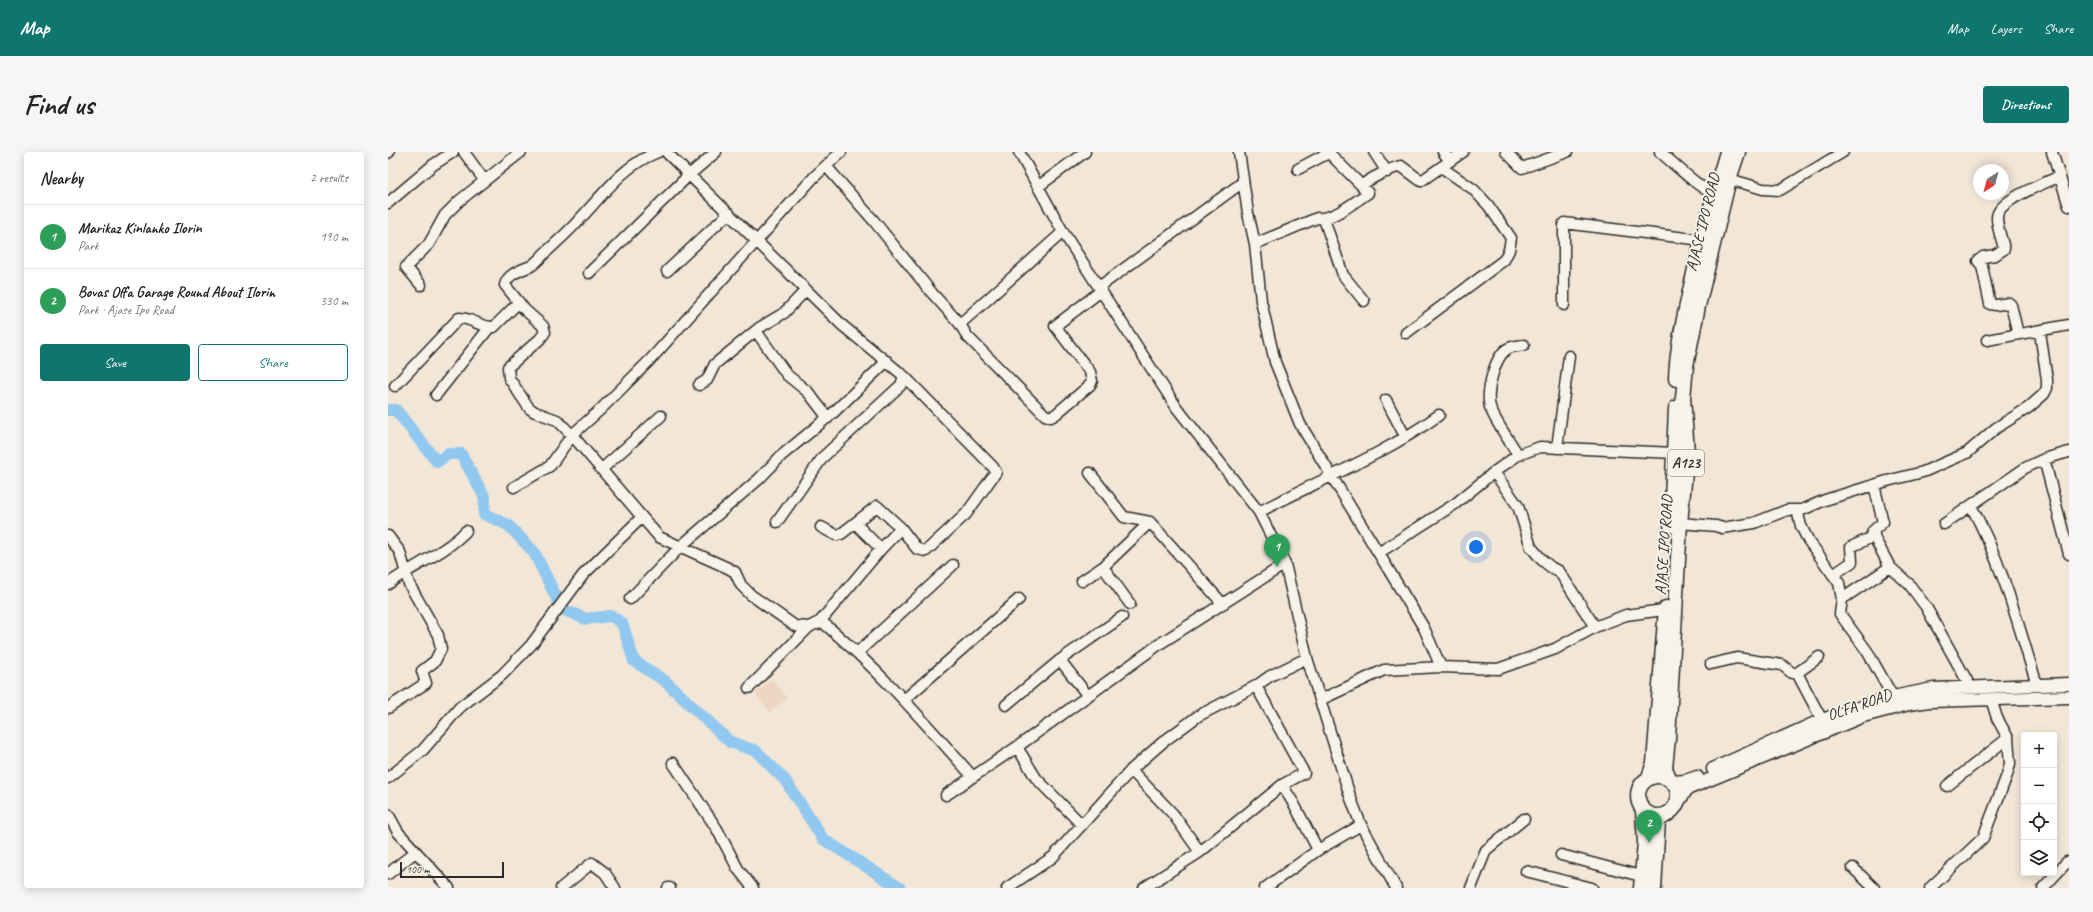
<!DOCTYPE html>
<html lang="en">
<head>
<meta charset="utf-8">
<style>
  body { margin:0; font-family:Caveat,sans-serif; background:#f6f6f6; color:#222 }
  .controls { position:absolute; right:12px; bottom:12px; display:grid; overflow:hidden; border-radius:4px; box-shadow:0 2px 10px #0003 }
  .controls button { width:36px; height:36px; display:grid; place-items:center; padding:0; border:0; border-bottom:1px solid #e0e0e0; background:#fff; color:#222; font:20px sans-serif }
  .compass { position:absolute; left:1585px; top:12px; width:36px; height:36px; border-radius:50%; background:#fff; box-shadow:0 2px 10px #0003; rotate:216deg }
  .scale { position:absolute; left:12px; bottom:10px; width:104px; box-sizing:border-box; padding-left:4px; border:2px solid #2b2b2b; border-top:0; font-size:11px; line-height:14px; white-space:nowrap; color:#2b2b2b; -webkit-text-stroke:3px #f7f3e8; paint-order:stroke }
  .you { position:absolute; left:1088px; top:395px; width:14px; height:14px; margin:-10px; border:3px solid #fff; border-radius:50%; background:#1a73e8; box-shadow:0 0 0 6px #1a73e833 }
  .badge { display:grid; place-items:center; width:26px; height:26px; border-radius:50%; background:#0f766e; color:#fff; font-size:13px; font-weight:700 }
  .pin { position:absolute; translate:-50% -33px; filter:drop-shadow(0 1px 2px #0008) }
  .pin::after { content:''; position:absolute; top:21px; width:14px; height:12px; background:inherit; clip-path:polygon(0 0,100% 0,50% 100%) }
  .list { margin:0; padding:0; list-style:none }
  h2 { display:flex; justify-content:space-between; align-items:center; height:52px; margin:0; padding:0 16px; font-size:17px }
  h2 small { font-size:13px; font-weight:400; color:#767676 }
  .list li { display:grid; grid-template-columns:26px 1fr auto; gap:12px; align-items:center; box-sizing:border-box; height:64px; padding:0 16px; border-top:1px solid #e0e0e0 }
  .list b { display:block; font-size:15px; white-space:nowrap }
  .list p { margin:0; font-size:13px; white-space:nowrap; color:#767676 }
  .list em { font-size:13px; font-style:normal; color:#767676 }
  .actions { display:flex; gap:8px; padding:12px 16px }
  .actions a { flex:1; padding:9px 0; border:1px solid #0f766e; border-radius:4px; text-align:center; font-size:14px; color:#0f766e }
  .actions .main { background:#0f766e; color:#fff }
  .icon { flex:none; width:22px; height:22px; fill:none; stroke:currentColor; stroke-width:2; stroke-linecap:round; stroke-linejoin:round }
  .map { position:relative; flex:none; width:1681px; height:736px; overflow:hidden; border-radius:4px }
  header { display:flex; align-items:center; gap:24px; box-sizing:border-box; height:56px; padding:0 20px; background:#0f766e; color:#fff }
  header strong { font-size:19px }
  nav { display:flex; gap:22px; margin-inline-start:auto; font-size:14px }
  .intro { display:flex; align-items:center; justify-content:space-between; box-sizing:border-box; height:96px; padding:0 24px }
  h1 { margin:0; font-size:28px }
  .button { padding:10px 18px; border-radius:4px; background:#0f766e; color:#fff; font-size:14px; font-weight:700 }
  main { display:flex; gap:24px; padding:0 24px }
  aside { flex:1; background:#fff; border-radius:4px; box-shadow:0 2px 10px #0003 }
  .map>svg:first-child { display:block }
  .built { fill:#ecd6c1 }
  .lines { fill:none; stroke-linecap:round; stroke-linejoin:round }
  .river { stroke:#91c8ef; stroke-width:12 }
  .minor-casing { stroke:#2b2b2b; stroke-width:13 }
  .major-casing { stroke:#2b2b2b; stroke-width:15 }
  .highway-casing { stroke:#2b2b2b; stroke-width:17 }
  .minor { stroke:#f7f3e8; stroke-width:10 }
  .major { stroke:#f7f3e8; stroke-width:12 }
  .highway { stroke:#f7f3e8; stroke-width:14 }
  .labels { text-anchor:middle; stroke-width:4; stroke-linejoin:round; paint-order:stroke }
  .shield { fill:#f7f3e8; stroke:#686764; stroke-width:1 }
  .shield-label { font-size:15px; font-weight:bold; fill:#2b2b2b }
  .street-label { font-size:16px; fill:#2b2b2b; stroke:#f7f3e8 }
</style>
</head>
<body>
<header>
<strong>Map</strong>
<nav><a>Map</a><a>Layers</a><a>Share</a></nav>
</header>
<div class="intro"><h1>Find us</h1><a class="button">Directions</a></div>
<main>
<aside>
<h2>Nearby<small>2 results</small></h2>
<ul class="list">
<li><span class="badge" style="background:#2e9e5b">1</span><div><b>Marikaz Kinlanko Ilorin</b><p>Park</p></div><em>190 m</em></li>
<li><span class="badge" style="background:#2e9e5b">2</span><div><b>Bovas Offa Garage Round About Ilorin</b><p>Park · Ajase Ipo Road</p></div><em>330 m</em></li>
</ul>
<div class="actions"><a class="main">Save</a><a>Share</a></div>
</aside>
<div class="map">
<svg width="1681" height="736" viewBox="0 0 1681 736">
  <rect width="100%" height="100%" fill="#f2e6d6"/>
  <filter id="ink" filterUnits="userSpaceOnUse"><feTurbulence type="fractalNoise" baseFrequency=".025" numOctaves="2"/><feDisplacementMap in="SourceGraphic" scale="8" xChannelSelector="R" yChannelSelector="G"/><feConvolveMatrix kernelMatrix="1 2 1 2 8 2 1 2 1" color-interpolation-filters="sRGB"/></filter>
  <g filter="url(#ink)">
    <path class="built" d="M 384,527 L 399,546 L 382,560 L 367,541 Z"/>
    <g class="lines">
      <path class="river" d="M 0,258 L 8,258 L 49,310 L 60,302 L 73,302 L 97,346 L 96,362 L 120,373 L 146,400 L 174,457 L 198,467 L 223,464 L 234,471 L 246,509 L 277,529 L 342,590 L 368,599 L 397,628 L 435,687 L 512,736"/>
      <g class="minor-casing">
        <path id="minor" d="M 76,0 L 96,28
          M 270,0 C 235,13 215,43 190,69 C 180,80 168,91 157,101 C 153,105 148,111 143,114 C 134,118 120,121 117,133 L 137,158 L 155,174 L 157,180 L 152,187 L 120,215 L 121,226 L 141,256 L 147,260 L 169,268 L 184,283 L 271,385 L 340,416 L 347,420 L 353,433 L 363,443 L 407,474 L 421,475 L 433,469 C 490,516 537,571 585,625
          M 278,0 L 455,174 L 516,224 L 605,315 L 608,320 L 578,362 L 538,399 L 529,397 L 513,376 L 489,354 L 453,382 L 448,383 L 433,375
          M 631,0 L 675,80 L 789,256 L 871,360 L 897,412 L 919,506 L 962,644 L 973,673 L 1008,736
          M 851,0 L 860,61 L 867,92 L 873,149 L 887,210 L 912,272 L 1036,476 L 1053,515
          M 986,0 L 999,20
          M 1055,0 L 1062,9
          M 1118,0 L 1134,16 L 1179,0
          M 1272,0 C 1288,13 1312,38 1331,44
          M 1664,0 L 1681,54
          M 0,1 L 1,0
          M 941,1 L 974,34
          M 438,14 L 486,69 L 544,141 L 572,172 L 579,184 L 657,263 L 663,265 L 668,262 L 702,233 L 704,229 L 702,220 L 667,174 L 713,139
          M 910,17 L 942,0
          M 1341,27 L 1375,37 L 1392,38 L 1455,0
          M 651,34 L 697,0
          M 0,51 L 45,13 L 65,0
          M 936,67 L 955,123 L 976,149
          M 867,92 L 929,66 C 946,68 966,50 980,41 L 974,34 C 978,28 1006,15 1013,14 L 1033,29 L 1075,0
          M 279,119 L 341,61
          M 201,121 L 300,24 L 328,0
          M 33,133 L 18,115 L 41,92 L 57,63 L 71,49 L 133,0
          M 711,135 L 855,30
          M 1176,153 L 1176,71 L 1314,88
          M 572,172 L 675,80
          M 368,179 L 399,223 L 420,240 L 440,266
          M 1018,181 L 1116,108 L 1121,98 L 1123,86 L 1100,53 L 1085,37 L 1053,15
          M 1630,182 L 1623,153 L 1621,151 L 1608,153 L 1602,152 L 1594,114 L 1590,109 L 1595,105 L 1607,103 L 1616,97 C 1614,87 1609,76 1609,66 C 1608,48 1658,31 1672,24
          M 1599,188 L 1681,173
          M 311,233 L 319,228 L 327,212 L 371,176 L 396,161 L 418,138
          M 7,234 L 71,166 C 84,166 94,176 106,175 L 131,150
          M 48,243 L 101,176
          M 998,248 L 1017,284
          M 1169,296 L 1181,204
          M 1130,303 C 1122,289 1107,270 1102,255 C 1098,241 1106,203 1121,196 C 1125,194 1131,194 1136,193
          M 1656,307 L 1681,402
          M 214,317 L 273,264
          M 1106,320 L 1130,354 L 1143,395 L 1154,408 L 1164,416 L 1171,419 L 1207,475
          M 702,321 L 736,365 L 762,370 L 834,451
          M 126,335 L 162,314 L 184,283 L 213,257 L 263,207 L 426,25 L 453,0
          M 1583,354 C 1614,410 1630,472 1649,533
          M 1409,358 L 1413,374 L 1420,388 L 1451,431 L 1454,447 L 1452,462 L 1479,499 L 1505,545
          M 871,360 C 931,328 996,303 1051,263
          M 389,370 L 435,305 L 513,233 L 516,224
          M 1292,371 L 1328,374 L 1334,376 L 1366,371 L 1399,358 L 1414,358 L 1437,348 L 1499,329 L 1535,320 L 1579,301 L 1608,276 L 1640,256 L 1656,242 L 1659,236 L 1659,228 L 1652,180
          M 468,372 L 493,397
          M 1556,372 L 1637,316 L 1656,307 L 1681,300
          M 1485,379 L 1487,387 L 1502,415 L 1521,432 L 1538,455 L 1583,536
          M 0,384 L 12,400 L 21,432 L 50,483 L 53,497 L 47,509 L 34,519 L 38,531 L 0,556
          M 992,400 L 1067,352 L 1106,320 L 1130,303 L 1152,295 L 1287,301
          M 1445,423 L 1464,410 L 1463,395 L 1482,386 L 1485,379 L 1495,370 L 1486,333
          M 694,429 L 715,415
          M 0,432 C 25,413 56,402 78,379
          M 242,447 L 292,395 L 371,327 L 393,304 L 445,261 L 499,209
          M 1454,447 L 1502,415
          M 742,452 L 715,415 L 762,370
          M 430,472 L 493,397 L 513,376
          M 470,500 L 565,413
          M 672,508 L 700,544
          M 1323,512 L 1349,506 L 1394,513 L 1404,521 L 1409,521 L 1431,505
          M 1409,521 L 1434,568
          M 361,536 L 421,475
          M 516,548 L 631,447
          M 932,548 L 996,518 L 1053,515 L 1110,517 L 1167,497 L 1207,475 L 1238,463 L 1283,457
          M 618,553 L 672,508 L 734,465
          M 629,595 L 648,626 L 694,673
          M 285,611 L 329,677 L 350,717 L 365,736
          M 743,618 L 785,662 L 812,700
          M 0,626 L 35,598 L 72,555 L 114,523 L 143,493 L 195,423 L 254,365
          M 894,633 L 906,652 L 930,698
          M 1559,634 L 1620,586
          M 558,643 L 629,595 L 773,491 L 897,412
          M 0,662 L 10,680 L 61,736
          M 1173,703 L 1253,724
          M 1465,716 L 1486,736
          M 1138,719 L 1204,736
          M 0,722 L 27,700
          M 173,736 L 204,711 L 217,721 L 227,736
          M 280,736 L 282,736
          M 619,736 L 665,705 L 743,618 L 775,590 L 810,564 L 868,534 L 882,524 L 919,506
          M 756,736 L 812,700 L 894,633 L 916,621 L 868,534
          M 877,736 L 930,698 L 973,673
          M 1083,736 L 1098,698 L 1136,667
          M 1542,736 L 1595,686 L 1619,623 L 1622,612 L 1620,586 L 1609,566 L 1603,547
          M 1655,736 L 1679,710"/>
      </g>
      <g class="major-casing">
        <path id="major" d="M 1325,617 L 1434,568 L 1505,545 L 1545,537 L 1681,532
          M 1285,630 L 1297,629 L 1309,625
          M 1289,652 L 1299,637 L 1475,564 L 1521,552 L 1541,549 L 1681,545"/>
      </g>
      <g class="highway-casing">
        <path id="highway" d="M 1288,227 C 1289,195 1297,162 1304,130 C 1314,86 1326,43 1339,0
          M 1283,373 L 1288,256
          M1250 644a20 20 0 1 1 40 0a20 20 0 1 1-40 0Z
          M 1261,625 L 1266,611 L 1278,456
          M 1281,626 L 1277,616 L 1280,586 L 1292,371 L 1299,300 L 1295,246 L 1298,214 L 1310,154 L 1341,27 L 1350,0
          M 1253,736 L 1257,690 L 1255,658
          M 1266,736 L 1270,668 L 1281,661"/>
      </g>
      <use href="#minor" class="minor"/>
      <use href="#major" class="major"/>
      <use href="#highway" class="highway"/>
    </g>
  </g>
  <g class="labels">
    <rect class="shield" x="1280" y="298" width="36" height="26" rx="3"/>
    <g class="shield-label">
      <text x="1298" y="316">A123</text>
    </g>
    <g class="street-label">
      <text transform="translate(1314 70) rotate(-76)" y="6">AJASE IPO ROAD</text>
      <text transform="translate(1275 393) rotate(-86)" y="6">AJASE IPO ROAD</text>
      <text transform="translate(1471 552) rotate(-19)" y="6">OLFA ROAD</text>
    </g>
  </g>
</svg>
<div class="controls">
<button>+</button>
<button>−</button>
<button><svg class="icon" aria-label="locate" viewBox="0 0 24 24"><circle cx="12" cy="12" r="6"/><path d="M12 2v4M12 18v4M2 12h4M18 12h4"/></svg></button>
<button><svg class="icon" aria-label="layers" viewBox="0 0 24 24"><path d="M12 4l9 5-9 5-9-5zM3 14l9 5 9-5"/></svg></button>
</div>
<svg class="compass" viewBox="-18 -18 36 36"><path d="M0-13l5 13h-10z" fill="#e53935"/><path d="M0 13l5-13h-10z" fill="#767676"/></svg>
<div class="scale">100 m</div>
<div class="you"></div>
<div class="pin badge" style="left:889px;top:415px;background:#2e9e5b">1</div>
<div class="pin badge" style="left:1261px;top:691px;background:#2e9e5b">2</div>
</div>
</main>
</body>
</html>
